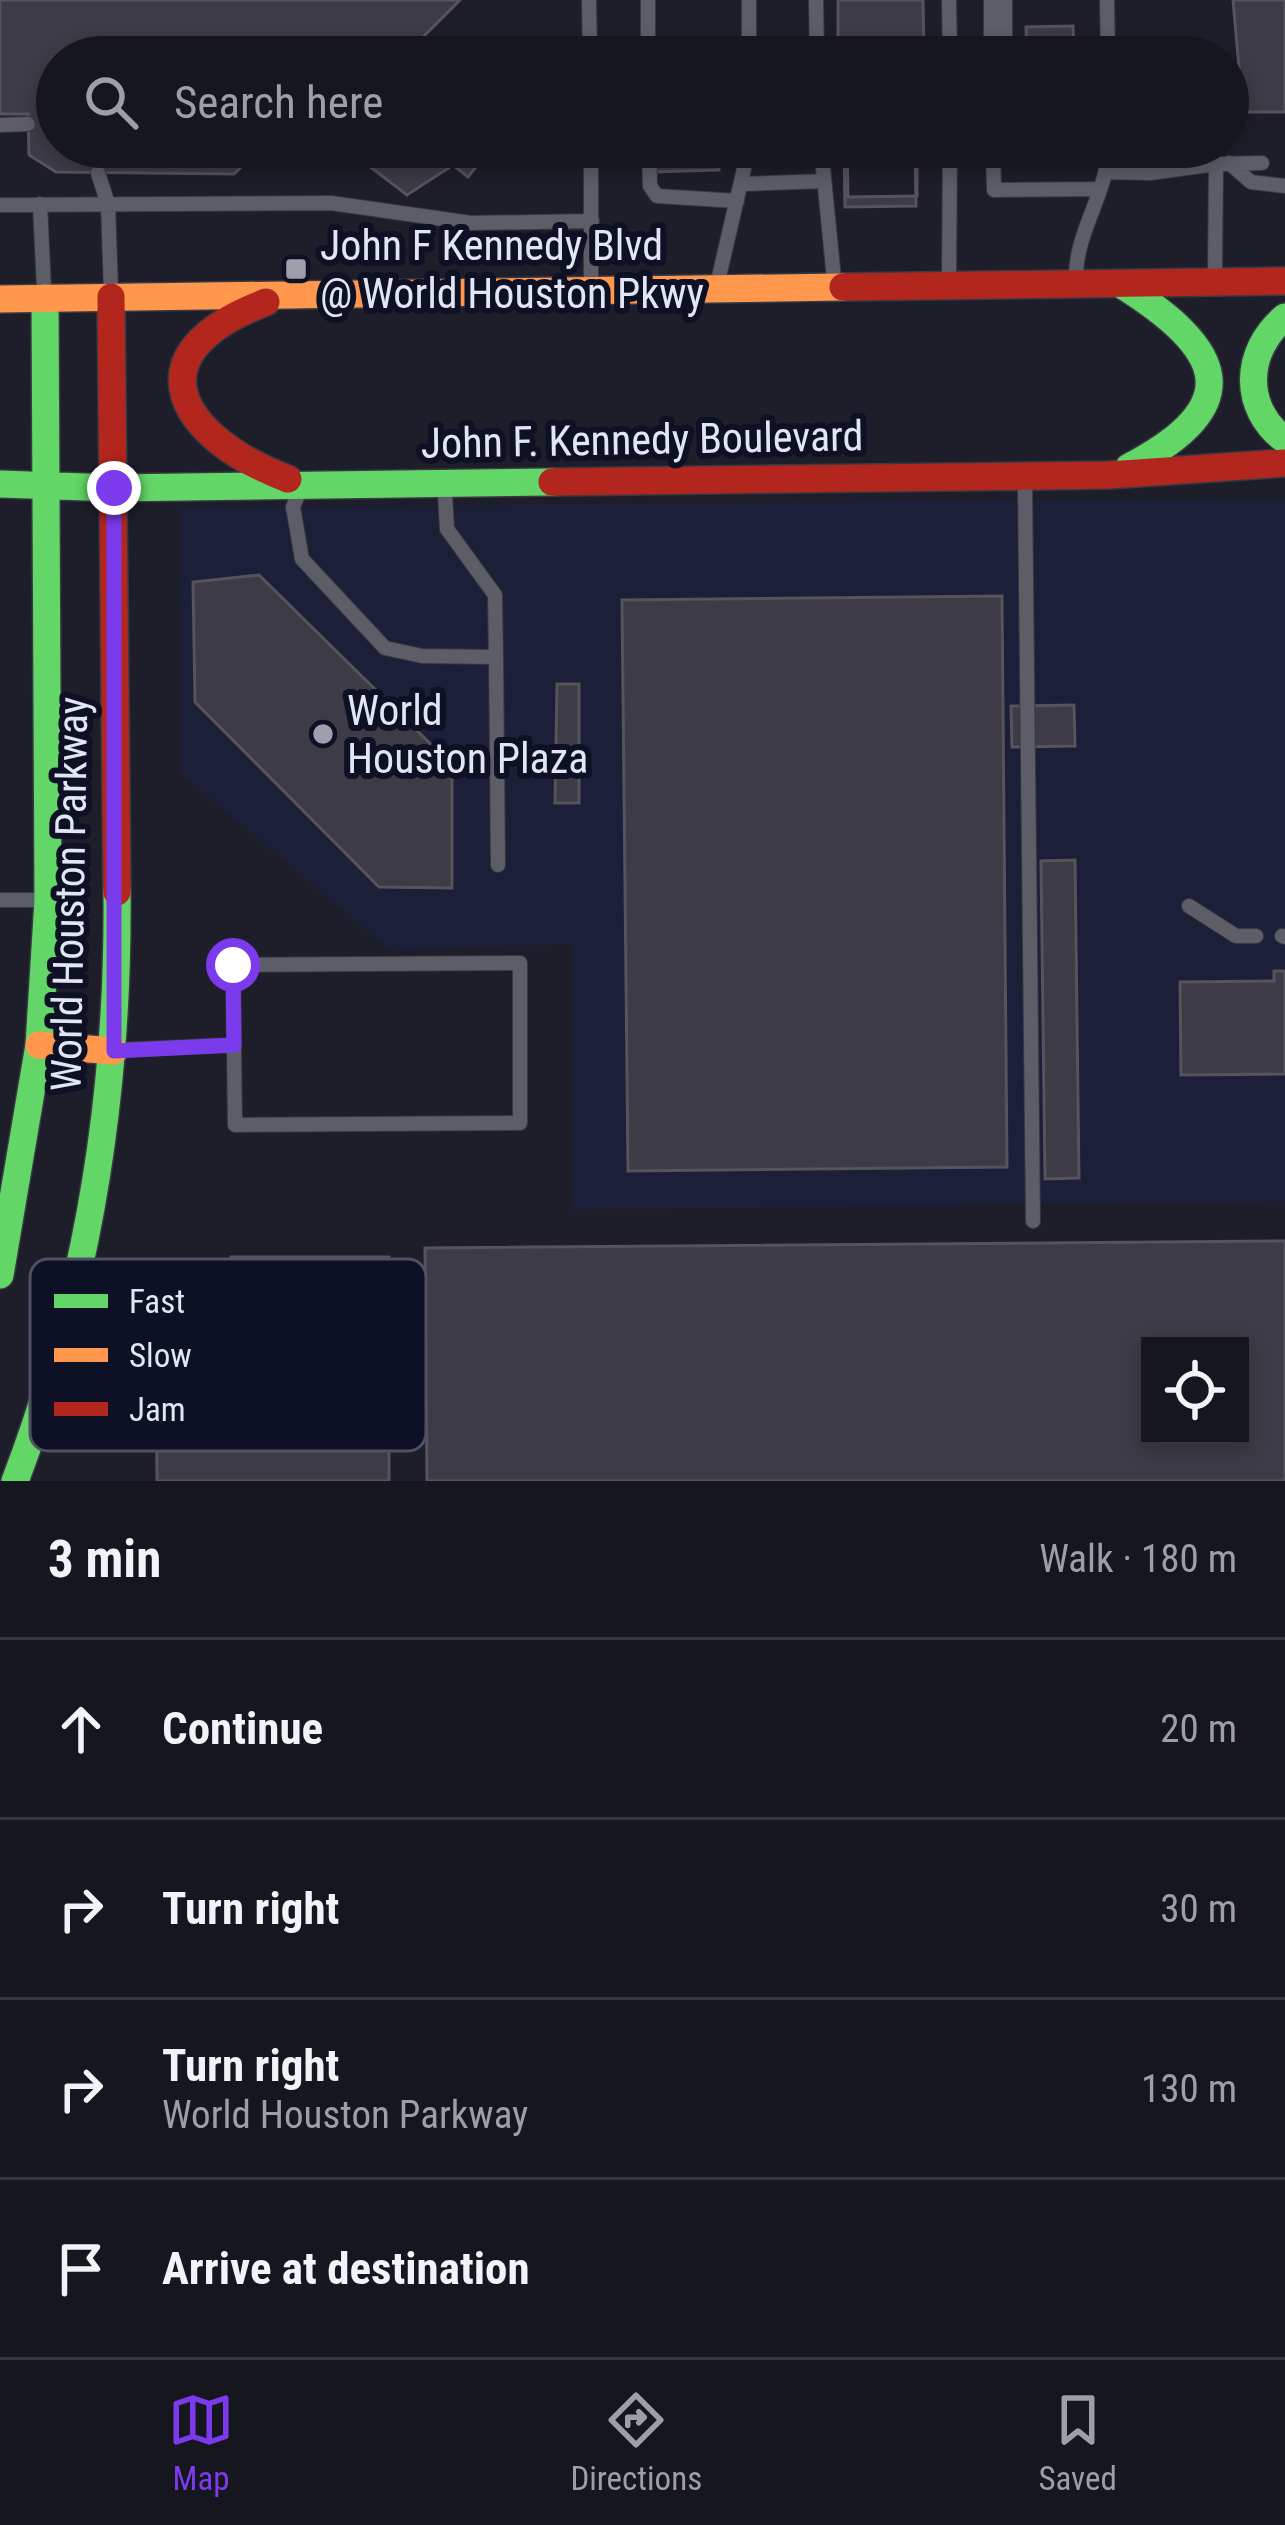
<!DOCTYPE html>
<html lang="en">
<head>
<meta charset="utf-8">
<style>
  body { margin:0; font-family:"Roboto Condensed",sans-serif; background:#1f1f28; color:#f1f3f6 }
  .controls { position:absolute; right:36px; bottom:36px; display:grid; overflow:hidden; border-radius:0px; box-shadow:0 6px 18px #0003 }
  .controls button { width:108px; height:108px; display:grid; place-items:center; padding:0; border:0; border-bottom:3px solid #35353d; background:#16161f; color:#f1f3f6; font:60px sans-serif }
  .stop { position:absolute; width:36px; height:36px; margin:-27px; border:9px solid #7c3aed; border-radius:50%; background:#fff }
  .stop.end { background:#7c3aed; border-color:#fff; box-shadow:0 3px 12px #0008 }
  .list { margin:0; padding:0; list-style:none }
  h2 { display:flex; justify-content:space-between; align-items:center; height:156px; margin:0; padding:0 48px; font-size:51px }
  h2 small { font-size:39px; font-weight:400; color:#9e9fa4 }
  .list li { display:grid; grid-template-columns:78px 1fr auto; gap:36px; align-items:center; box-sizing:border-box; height:180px; padding:0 48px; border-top:3px solid #35353d }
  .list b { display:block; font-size:45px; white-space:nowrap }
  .list p { margin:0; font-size:39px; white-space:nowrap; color:#9e9fa4 }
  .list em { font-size:39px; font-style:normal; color:#9e9fa4 }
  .icon { flex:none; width:66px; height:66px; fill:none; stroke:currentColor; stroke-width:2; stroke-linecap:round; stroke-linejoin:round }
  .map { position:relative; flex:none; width:1285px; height:1481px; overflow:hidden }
  .search { position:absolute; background:#16161f; box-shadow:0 6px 18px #0003; left:36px; right:36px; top:36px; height:132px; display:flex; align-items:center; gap:30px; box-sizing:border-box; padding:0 42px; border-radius:66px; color:#9e9fa4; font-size:45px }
  .sheet { height:876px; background:#16161f }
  nav { display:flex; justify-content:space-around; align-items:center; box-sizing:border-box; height:168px; border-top:3px solid #35353d; background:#16161f; font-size:33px; color:#9e9fa4 }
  nav a { display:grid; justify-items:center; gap:6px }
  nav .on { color:#7c3aed }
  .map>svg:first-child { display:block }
  .built { fill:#1b1f37 }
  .building { fill:#3d3b45; stroke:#56535d; stroke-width:3; fill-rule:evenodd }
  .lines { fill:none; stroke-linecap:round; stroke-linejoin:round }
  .lane-casing { stroke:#383942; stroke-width:16 }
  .fast-casing { stroke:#383942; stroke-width:30 }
  .slow-casing { stroke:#383942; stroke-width:30 }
  .jam-casing { stroke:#383942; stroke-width:30 }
  .lane { stroke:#5c5d66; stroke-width:14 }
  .fast { stroke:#63d668; stroke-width:27 }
  .slow { stroke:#ff974d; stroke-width:27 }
  .jam { stroke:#b3261e; stroke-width:27 }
  .route { stroke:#7c3aed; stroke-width:15 }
  .poi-dot { fill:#9d9fad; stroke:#0e1125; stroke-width:4.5 }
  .labels { text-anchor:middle; stroke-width:12; stroke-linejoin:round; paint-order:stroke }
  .poi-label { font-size:42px; fill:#e2e5f4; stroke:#0e1125; text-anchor:start }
  .street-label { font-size:42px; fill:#e2e5f4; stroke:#0e1125 }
  .key { fill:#0e1125; stroke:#4e5163; stroke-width:3 }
  .key-label { font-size:33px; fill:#e2e5f4 }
</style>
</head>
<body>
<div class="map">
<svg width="1285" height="1481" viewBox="0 0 1285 1481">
  <rect width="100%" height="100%" fill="#1d1e29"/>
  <path class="built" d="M 1285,498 L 1285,1202 L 572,1210 L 571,944 L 391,951 L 181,774 L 180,507 Z"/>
  <path class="building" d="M 0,0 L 460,0 L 410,50 L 417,57 L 57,57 L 57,147 L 262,147 L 234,174 L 56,172 L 29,155 L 28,114 L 0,114 Z
    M 838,0 L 923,0 L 924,57 L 838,57 Z
    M 1233,0 L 1285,0 L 1285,112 L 1243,112 Z
    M 1073,26 L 1074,57 L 1027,57 L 1026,27 Z
    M 344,147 L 492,147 L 468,177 L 453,165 L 407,195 Z
    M 653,147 L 719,147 L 719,170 L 653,172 Z
    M 844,147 L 915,147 L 916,206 L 845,207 Z
    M 847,147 L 917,147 L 917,196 L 848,197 Z
    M 259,575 L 452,765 L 452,888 L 379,887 L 195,702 L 193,582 Z
    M 1002,596 L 1007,1167 L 628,1171 L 622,600 Z
    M 557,684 L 579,684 L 579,803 L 555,803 Z
    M 1074,705 L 1075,746 L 1012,747 L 1011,706 Z
    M 1075,860 L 1079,1178 L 1045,1179 L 1041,861 Z
    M 1274,971 L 1285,971 L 1285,1074 L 1181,1075 L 1180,982 L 1274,981 Z
    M 1285,1241 L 1285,1481 L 427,1481 L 425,1248 ZM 1150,1346 L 1240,1346 L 1240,1436 L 1150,1436 Z
    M 231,1257 L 389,1257 L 389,1481 L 157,1481 L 156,1343 L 232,1342 Z"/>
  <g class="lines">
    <g class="lane-casing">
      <path id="lane" d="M 589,0 L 590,57
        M 648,0 L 648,57
        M 749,0 L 749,57
        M 816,0 L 817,57
        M 949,0 L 950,57
        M 991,0 L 991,57
        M 1107,0 L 1108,57
        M 1005,57 L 1005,0
        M 0,125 L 28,124
        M 649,147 L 650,186 L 657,196 L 737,201
        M 821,147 L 834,279
        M 993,147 L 994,190 L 1098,189
        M 1229,163 L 1251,182 L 1285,186
        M 1109,172 L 1150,173 L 1216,164
        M 98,173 L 108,204 L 111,292
        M 743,184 L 824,181
        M 40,204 L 44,289
        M 0,205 L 331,203 L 471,223 L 592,221
        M 1215,272 L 1216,164 L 1262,163
        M 1076,273 C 1078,227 1109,190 1108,147
        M 949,277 L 950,147
        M 591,281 L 591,147
        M 718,281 L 749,147
        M 1025,487 L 1033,1221
        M 445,494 L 447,529 L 495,595 L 496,657
        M 298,495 L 293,507 L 302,559 L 385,648 L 422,656 L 496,657 L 498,865
        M 0,900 L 43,900
        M 1189,906 L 1236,936 L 1256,936
        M 1282,936 L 1285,937
        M 520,963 L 520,1123 L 235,1125 L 233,965 Z
        M 119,1050 L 234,1045"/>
    </g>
    <g class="fast-casing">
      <path id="fast" d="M 1122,285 C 1224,349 1249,404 1129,467
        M 1285,317 C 1244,351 1242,408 1285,440
        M 0,484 L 114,488 L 552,482
        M 0,1275 L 39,1045 L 48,900 L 45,298
        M 15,1481 C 87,1293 119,1094 117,892"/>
    </g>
    <g class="slow-casing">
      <path id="slow" d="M 0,299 L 843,287
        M 39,1045 L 114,1051"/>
    </g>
    <g class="jam-casing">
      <path id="jam" d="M 843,287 L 1285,281
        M 111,297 L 117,892
        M 266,302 C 128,354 179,438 288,479
        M 552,482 L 1108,475 L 1285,463"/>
    </g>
    <use href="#lane" class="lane"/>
    <use href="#fast" class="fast"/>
    <use href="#slow" class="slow"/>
    <use href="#jam" class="jam"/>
  </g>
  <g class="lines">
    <path class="route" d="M 114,488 L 114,1051 L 234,1045 L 233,965"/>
  </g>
  <g class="poi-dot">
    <rect x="284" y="257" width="24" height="24" rx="6"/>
    <circle cx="323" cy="734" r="12"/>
  </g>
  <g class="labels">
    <g class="poi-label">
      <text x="320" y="260">John F Kennedy Blvd<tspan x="320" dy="48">@ World Houston Pkwy</tspan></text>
      <text x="347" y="725">World<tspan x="347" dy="48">Houston Plaza</tspan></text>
    </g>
    <g class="street-label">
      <text transform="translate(642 439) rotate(-1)" y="15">John F. Kennedy Boulevard</text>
      <text transform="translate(69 894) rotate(-89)" y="15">World Houston Parkway</text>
    </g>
  </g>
  <rect x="30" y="1259" width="396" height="192" rx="18" class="key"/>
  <rect x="54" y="1294" width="54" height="14" fill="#63d668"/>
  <rect x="54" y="1348" width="54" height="14" fill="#ff974d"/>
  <rect x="54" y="1402" width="54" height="14" fill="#b3261e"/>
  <g class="key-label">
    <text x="129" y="1313">Fast</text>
    <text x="129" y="1367">Slow</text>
    <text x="129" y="1421">Jam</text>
  </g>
</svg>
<div class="controls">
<button><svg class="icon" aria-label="locate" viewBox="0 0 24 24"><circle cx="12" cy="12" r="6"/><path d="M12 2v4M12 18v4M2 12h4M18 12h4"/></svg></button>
</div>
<div class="stop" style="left:233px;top:965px"></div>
<div class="stop end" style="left:114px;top:488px"></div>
<div class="search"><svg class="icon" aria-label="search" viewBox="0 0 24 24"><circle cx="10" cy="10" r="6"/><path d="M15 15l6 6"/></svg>Search here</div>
</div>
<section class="sheet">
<h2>3 min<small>Walk · 180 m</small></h2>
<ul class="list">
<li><svg class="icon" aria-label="ahead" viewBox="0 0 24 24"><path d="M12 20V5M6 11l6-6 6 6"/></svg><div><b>Continue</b></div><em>20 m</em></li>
<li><svg class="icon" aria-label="right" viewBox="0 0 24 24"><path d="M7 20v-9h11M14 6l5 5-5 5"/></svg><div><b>Turn right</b></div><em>30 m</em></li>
<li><svg class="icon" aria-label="right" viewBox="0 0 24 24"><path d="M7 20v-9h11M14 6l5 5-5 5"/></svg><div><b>Turn right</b><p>World Houston Parkway</p></div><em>130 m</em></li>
<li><svg class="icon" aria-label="arrive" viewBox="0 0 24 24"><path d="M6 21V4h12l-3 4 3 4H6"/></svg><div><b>Arrive at destination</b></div></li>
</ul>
</section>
<nav>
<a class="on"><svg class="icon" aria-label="map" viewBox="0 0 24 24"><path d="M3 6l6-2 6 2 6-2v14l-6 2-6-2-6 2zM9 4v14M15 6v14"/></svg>Map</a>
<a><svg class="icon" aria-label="directions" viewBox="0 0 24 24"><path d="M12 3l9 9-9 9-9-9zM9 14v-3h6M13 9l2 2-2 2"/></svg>Directions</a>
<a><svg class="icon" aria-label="saved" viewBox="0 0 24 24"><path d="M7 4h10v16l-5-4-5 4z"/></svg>Saved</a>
</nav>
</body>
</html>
